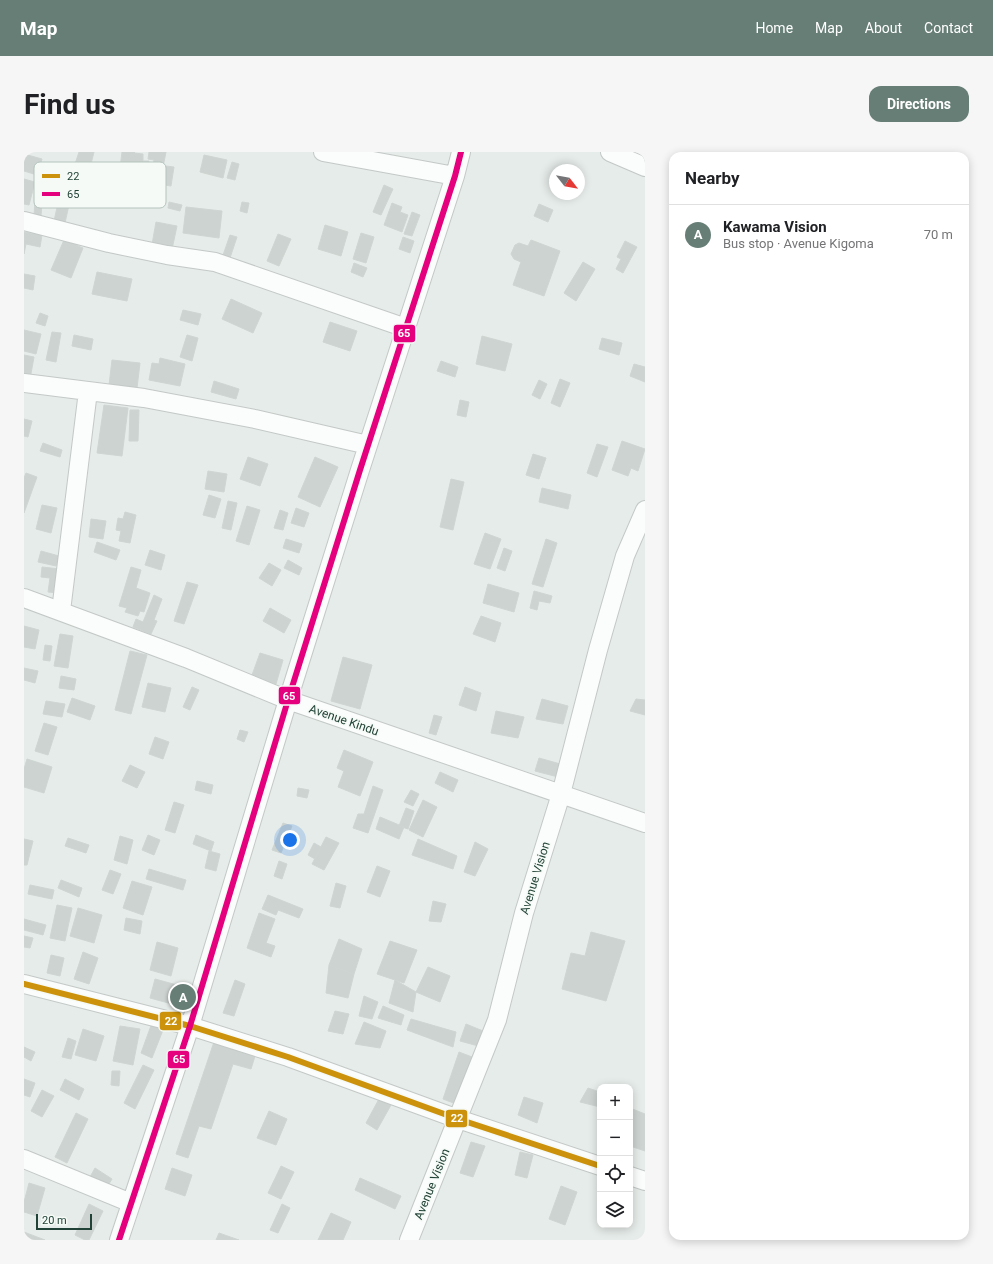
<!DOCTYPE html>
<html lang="en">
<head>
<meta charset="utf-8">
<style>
  body { margin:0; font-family:Roboto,sans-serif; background:#f6f6f6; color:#202124 }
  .controls { position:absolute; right:12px; bottom:12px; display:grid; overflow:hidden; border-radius:8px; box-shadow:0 2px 10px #0003 }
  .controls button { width:36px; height:36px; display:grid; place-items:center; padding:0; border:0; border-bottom:1px solid #e0e0e0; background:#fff; color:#202124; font:20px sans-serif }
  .compass { position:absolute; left:525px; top:12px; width:36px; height:36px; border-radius:50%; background:#fff; box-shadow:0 2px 10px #0003; rotate:121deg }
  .scale { position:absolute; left:12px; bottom:10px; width:56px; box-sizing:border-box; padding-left:4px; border:2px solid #214236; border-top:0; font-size:11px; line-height:14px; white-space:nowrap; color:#214236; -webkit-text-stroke:3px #f5faf7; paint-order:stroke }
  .you { position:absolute; left:266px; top:688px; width:14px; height:14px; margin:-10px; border:3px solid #fff; border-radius:50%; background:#1a73e8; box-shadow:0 0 0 6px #1a73e833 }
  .badge { display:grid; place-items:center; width:26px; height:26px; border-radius:50%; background:#667e75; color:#fff; font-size:13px; font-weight:700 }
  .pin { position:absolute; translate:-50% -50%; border:2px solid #fff; box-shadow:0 1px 4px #0006 }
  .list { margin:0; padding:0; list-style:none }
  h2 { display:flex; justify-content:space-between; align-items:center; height:52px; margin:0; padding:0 16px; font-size:17px }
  h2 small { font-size:13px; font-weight:400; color:#757577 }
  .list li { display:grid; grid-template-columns:26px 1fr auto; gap:12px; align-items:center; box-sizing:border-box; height:60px; padding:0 16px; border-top:1px solid #e0e0e0 }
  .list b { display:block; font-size:15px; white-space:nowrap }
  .list p { margin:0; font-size:13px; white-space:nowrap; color:#757577 }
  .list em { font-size:13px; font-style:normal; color:#757577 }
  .icon { flex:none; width:22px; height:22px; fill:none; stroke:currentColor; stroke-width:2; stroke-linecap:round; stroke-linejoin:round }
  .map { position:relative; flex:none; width:621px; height:1088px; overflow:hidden; border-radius:12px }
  header { display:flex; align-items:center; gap:24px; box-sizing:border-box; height:56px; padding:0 20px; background:#667e75; color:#fff }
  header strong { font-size:19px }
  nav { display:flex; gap:22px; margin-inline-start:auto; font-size:14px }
  .intro { display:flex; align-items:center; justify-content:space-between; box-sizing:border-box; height:96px; padding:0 24px }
  h1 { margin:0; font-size:28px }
  .button { padding:10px 18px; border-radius:12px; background:#667e75; color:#fff; font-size:14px; font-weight:700 }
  main { display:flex; gap:24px; padding:0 24px }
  aside { flex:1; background:#fff; border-radius:12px; box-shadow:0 2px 10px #0003 }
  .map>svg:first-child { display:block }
  .building { fill:#ccd3d0; stroke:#ced5d2 }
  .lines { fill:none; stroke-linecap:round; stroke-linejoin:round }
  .minor-casing { stroke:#c3c9c6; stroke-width:20 }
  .minor { stroke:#fbfcfc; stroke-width:18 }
  .bus-1-casing { stroke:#f5faf7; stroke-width:9 }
  .bus-2-casing { stroke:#f5faf7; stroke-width:9 }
  .bus-1 { stroke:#cc920b; stroke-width:6 }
  .bus-2 { stroke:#e5007d; stroke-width:6 }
  .labels { text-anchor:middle; stroke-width:3; stroke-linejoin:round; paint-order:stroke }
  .street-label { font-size:12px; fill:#214236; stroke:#f5faf7 }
  .key { fill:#f5faf7; stroke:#b5c3bd; stroke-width:1 }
  .key-label { font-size:11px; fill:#214236 }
  .line-badge { stroke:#f5faf7; stroke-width:1.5 }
  .badge-label { font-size:11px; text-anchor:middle; font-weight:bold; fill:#fff }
</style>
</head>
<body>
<header>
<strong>Map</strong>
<nav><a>Home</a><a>Map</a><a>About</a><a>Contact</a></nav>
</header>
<div class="intro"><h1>Find us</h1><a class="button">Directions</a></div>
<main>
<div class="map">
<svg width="621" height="1088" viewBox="0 0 621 1088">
  <rect width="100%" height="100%" fill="#e6ece9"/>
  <path class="building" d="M 55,0 L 70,0 L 66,16 L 51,12 Z
    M 98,0 L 111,0 L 110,1 L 119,2 L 119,9 L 125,9 L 123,28 L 95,24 Z
    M 125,0 L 142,0 L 137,25 L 127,24 L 130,8 L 124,7 Z
    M 0,2 L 18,7 L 13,23 L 0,19 Z
    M 180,3 L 203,8 L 199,26 L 176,20 Z
    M 208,10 L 215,12 L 211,28 L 203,26 Z
    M 142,14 L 150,15 L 147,34 L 140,33 Z
    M 0,27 L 11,30 L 5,53 L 0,52 Z
    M 360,33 L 369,37 L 357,63 L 349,60 Z
    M 37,37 L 48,39 L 41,71 L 30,69 Z
    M 11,48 L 18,48 L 17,65 L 10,64 Z
    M 145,50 L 158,53 L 156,59 L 144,56 Z
    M 218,50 L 225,51 L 223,61 L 216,59 Z
    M 368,51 L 378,55 L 376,60 L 384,63 L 378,80 L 360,73 Z
    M 515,52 L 529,58 L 524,70 L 510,64 Z
    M 162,55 L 198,59 L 195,86 L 159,81 Z
    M 388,60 L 396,63 L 388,84 L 380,82 Z
    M 132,70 L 153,74 L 147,102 L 127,98 Z
    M 301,73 L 324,80 L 317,104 L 294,97 Z
    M 0,80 L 18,83 L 16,95 L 2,92 L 0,102 Z
    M 337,81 L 350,85 L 342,111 L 329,107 Z
    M 254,82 L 267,87 L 255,114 L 243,109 Z
    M 206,83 L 213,85 L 205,109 L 198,106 Z
    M 379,85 L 390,89 L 386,101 L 375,97 Z
    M 40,88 L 59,96 L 47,126 L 27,118 Z
    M 507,88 L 536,99 L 520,144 L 489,133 L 497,110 L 490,107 L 487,102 L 491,93 L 495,91 L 504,94 Z
    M 601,89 L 613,95 L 599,121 L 592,117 L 597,107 L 593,105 Z
    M 559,110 L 571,117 L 552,149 L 540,141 Z
    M 330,111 L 343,116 L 339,125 L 327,120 Z
    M 73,120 L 108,127 L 103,149 L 68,142 Z
    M 0,122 L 11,124 L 9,138 L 0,136 Z
    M 207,147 L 238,161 L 229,181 L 198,167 Z
    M 159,158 L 177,162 L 174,173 L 156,168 Z
    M 16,161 L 24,164 L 21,174 L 12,171 Z
    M 306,170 L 333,179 L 326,199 L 299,190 Z
    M 0,178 L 17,182 L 12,202 L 0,199 Z
    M 28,180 L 37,181 L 32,210 L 22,208 Z
    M 50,183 L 69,187 L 67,198 L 48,194 Z
    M 163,183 L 174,186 L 168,209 L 156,205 Z
    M 458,184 L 488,192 L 481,219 L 452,212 Z
    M 578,186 L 598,191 L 595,203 L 575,197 Z
    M 0,203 L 10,205 L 6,227 L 0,226 Z
    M 136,206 L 161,212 L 156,234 L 125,228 L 128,211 L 135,212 Z
    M 88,208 L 116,211 L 113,236 L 85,233 Z
    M 417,209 L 434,215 L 431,225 L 413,219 Z
    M 610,212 L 621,215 L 621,230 L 606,224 Z
    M 536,227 L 546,231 L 536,255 L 527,251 Z
    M 515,228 L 523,232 L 516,247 L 508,243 Z
    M 190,229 L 215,237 L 212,247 L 187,240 Z
    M 436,248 L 445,250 L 442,265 L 433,263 Z
    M 80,253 L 104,256 L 98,304 L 73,301 Z
    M 106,258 L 115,258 L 114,289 L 105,289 Z
    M 0,267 L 8,269 L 4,285 L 0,284 Z
    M 598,289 L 621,297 L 614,319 L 607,316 L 604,324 L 588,318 Z
    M 19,291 L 38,298 L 36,305 L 16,299 Z
    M 573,292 L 584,295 L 573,325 L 563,321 Z
    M 509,302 L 522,306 L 515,327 L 502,323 Z
    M 224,305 L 244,312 L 236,334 L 216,327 Z
    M 291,305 L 314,315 L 296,355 L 274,345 Z
    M 184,319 L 203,322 L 200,340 L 181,337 Z
    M 2,321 L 13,325 L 0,361 L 0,326 Z
    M 427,327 L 440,330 L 429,378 L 416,375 Z
    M 518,336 L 547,343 L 544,357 L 515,350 Z
    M 185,343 L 197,347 L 191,366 L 179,363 Z
    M 204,349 L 213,351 L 207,378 L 198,376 Z
    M 18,353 L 33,356 L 27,381 L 12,377 Z
    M 223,354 L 236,358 L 225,393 L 212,389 Z
    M 272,356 L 285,361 L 280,375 L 267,371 Z
    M 256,358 L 264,361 L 259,378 L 250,376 Z
    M 101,360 L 112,363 L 106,391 L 95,389 L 97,379 L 92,378 L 94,366 L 99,367 Z
    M 67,367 L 82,369 L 79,387 L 65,385 Z
    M 461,381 L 477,387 L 466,417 L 450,412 Z
    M 262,387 L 278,392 L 275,401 L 259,396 Z
    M 522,387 L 533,391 L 519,435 L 508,432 Z
    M 73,390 L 96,398 L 92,408 L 70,400 Z
    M 480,396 L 488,399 L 481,419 L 473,416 Z
    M 126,398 L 141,403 L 137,418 L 121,413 Z
    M 17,399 L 35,404 L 32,414 L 14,410 Z
    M 264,408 L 278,416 L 275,423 L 260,416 Z
    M 245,411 L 257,418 L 248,434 L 235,426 Z
    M 18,415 L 36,417 L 34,441 L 24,440 L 26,426 L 17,425 Z
    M 107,415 L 117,418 L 112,436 L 126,441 L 120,460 L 116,459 L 114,464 L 101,460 L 103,456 L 95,454 Z
    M 163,430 L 174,433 L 160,472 L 150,469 Z
    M 464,432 L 495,441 L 490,460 L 459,451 Z
    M 510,439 L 528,444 L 526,451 L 515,449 L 513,458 L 506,456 Z
    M 130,443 L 138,447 L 130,468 L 133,469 L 127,482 L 109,475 L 112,467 L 119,470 Z
    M 246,456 L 267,468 L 260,481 L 239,469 Z
    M 457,464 L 477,471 L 471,490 L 449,482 Z
    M 0,474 L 15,478 L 11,497 L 0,495 Z
    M 36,482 L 49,484 L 44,516 L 30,514 Z
    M 21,493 L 28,494 L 26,509 L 19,508 Z
    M 106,499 L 123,503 L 107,562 L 91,558 Z
    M 236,501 L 259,508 L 252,532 L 228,523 Z
    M 319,505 L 348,513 L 336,557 L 307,549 Z
    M 0,516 L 14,519 L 11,531 L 0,528 Z
    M 37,524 L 52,527 L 50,538 L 35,536 Z
    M 124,531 L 147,536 L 141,560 L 118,555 Z
    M 168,535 L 175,538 L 166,558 L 159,555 Z
    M 441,535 L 457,541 L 452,559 L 435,553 Z
    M 48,546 L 71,554 L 66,568 L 43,560 Z
    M 518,547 L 544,554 L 539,572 L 512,567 Z
    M 612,547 L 621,548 L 621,563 L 606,559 Z
    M 22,549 L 41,552 L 38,565 L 19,562 Z
    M 472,559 L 500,565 L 494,586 L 467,581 Z
    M 410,563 L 418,565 L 412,583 L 405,581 Z
    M 20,571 L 33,575 L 24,603 L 11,599 Z
    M 216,578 L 224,580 L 220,590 L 213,587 Z
    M 131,585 L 145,590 L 139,607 L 125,602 Z
    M 320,598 L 349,610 L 336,644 L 314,635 L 320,619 L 313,616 Z
    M 515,606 L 540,613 L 538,626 L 511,619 Z
    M 3,607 L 28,615 L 20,641 L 0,635 L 0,617 Z
    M 106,613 L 121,620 L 113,636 L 98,629 Z
    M 416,620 L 434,628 L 429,640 L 411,631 Z
    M 173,629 L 189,633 L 187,642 L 171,638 Z
    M 349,634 L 359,638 L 344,681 L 329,676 L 334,662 L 340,662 Z
    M 274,636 L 285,638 L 283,646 L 273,644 Z
    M 387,638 L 395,642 L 389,654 L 380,650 Z
    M 399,648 L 413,655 L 399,685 L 385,678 Z
    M 150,650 L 160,653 L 151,681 L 141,678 Z
    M 382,656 L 390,659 L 384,677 L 375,674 Z
    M 356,665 L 380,675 L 375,687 L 352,677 Z
    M 259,671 L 268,674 L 257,701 L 248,698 Z
    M 124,683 L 136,688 L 130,703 L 118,698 Z
    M 172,683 L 190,690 L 187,699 L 169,692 Z
    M 96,684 L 109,688 L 103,712 L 90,708 Z
    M 302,685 L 315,691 L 300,718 L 288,712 Z
    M 44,686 L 65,693 L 62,701 L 41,694 Z
    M 0,687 L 9,689 L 3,713 L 0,713 Z
    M 394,687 L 433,704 L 429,717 L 388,703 Z
    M 451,690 L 464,697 L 451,724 L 440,720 Z
    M 290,691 L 297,695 L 291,707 L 284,703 Z
    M 185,699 L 196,702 L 192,719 L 181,716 Z
    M 255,709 L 263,712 L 258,727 L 250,724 Z
    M 353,714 L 366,719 L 356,745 L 343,740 Z
    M 125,717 L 162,728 L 159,738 L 122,727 Z
    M 86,718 L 97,722 L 89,742 L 78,738 Z
    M 37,728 L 58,736 L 55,745 L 34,736 Z
    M 108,729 L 128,735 L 119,763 L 99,756 Z
    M 312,731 L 322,734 L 316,756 L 306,754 Z
    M 6,733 L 30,738 L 28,747 L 4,742 Z
    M 244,743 L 279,757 L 275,766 L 254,758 L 252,763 L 238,757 Z
    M 409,749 L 422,752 L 417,770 L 405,769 Z
    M 33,753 L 48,756 L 41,789 L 26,786 Z
    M 54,756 L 78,763 L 70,791 L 46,784 Z
    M 235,761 L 251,767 L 242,791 L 251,794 L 247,805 L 223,796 Z
    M 102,766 L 118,769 L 116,782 L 100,778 Z
    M 0,767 L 22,773 L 19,783 L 0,778 Z
    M 567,780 L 601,789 L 582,849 L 538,837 L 547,801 L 561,804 Z
    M 0,784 L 9,786 L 6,796 L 0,795 Z
    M 315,787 L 338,797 L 330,822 L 305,813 Z
    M 366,789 L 393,798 L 380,831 L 353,822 Z
    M 133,790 L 154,796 L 147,824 L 126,818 Z
    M 59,800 L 74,806 L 65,832 L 50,827 Z
    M 27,803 L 40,806 L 36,824 L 23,821 Z
    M 305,813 L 330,822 L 324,846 L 302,841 Z
    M 404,815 L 426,824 L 416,850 L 392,840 Z
    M 131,827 L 153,833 L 148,852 L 126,846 Z
    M 211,828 L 221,832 L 210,864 L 199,861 Z
    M 371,828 L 392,840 L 389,860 L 365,851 Z
    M 340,844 L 354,850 L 348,867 L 335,864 Z
    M 359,854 L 380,863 L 377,873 L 354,866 Z
    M 311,859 L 325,862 L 319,882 L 304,879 Z
    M 387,867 L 432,880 L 429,895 L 383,878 Z
    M 129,868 L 141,873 L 128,906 L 117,901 Z
    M 340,870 L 362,879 L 356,896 L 331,892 Z
    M 442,872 L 464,881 L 458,895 L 436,889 Z
    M 96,874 L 116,877 L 109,913 L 89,909 Z
    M 59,877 L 80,884 L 72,909 L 51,903 Z
    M 44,886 L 52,889 L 47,907 L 38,905 Z
    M 191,887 L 232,901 L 227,917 L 209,912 L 187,977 L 175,974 L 164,1006 L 152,1002 Z
    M 0,895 L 11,900 L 7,909 L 0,905 Z
    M 435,900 L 448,905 L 432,952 L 419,947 Z
    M 119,913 L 130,918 L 111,957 L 100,951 Z
    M 88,919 L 96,919 L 95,934 L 87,933 Z
    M 0,927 L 11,931 L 6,945 L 0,943 Z
    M 41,927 L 60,937 L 55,948 L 36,938 Z
    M 564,936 L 576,940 L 576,955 L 556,950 Z
    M 18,938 L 30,944 L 18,965 L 7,959 Z
    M 500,945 L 519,951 L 513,971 L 494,963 Z
    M 355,947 L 367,953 L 353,978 L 342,971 Z
    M 606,956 L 621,962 L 621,999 L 606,994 Z
    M 245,959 L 263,967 L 252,993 L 233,986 Z
    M 52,961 L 64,967 L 43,1011 L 31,1005 Z
    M 447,990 L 461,994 L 449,1025 L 436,1021 Z
    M 496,1000 L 509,1003 L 503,1026 L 491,1023 Z
    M 257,1014 L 270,1020 L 257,1047 L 244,1041 Z
    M 71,1016 L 88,1027 L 83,1035 L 66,1025 Z
    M 148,1016 L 168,1023 L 161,1044 L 141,1037 Z
    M 336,1026 L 377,1044 L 371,1057 L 331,1038 Z
    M 5,1031 L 21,1036 L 13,1064 L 0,1060 L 0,1050 Z
    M 537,1034 L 553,1040 L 541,1073 L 525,1067 Z
    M 65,1052 L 79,1059 L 65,1088 L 61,1088 L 51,1083 Z
    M 258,1052 L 266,1056 L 254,1081 L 246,1078 Z
    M 307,1061 L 327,1070 L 319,1088 L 294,1088 Z
    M 0,1080 L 21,1088 L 0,1088 Z
    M 195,1081 L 215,1088 L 192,1088 Z"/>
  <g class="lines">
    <g class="minor-casing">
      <path id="minor" d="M 299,0 L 431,24
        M 586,0 L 621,15
        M 0,69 L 85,91 L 143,103 L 191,110 L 382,176
        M 0,231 L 120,246 L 231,267 L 344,293
        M 0,446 L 162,506 L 264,548 L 621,671
        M 37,459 L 64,239
        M 0,832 L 166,874 L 264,905 L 434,967 L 576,1014
        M 0,1007 L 107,1051
        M 606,1024 L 621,1029
        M 95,1088 L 166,874 L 264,548 L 336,318 L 431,24 L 437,0
        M 385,1088 L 473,868 L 500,761 L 537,642 L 574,498 L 601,404 L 621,358"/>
    </g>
    <use href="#minor" class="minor"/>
    <g class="bus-1-casing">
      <path id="bus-1" d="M 0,832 L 166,874 L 264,905 L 434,967 L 576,1014"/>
    </g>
    <g class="bus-2-casing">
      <path id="bus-2" d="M 95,1088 L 166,874 L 264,548 L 336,318 L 431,24 L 437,0"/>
    </g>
    <use href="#bus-1" class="bus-1"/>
    <use href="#bus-2" class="bus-2"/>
  </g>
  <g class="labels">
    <g class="street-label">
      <text transform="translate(320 568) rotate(19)" y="4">Avenue Kindu</text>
      <text transform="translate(511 726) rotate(-73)" y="4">Avenue Vision</text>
      <text transform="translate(408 1032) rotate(-68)" y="4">Avenue Vision</text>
    </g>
  </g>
  <rect x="10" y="10" width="132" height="46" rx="6" class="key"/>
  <rect x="18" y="22" width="18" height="4" fill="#cc920b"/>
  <rect x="18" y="40" width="18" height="4" fill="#e5007d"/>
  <g class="key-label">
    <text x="43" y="28">22</text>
    <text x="43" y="46">65</text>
  </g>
  <g class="line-badge">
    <rect x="369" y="172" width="23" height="19" rx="4" fill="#e5007d"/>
    <rect x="254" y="534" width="23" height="19" rx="4" fill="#e5007d"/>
    <rect x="135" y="859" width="23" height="20" rx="4" fill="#cc920b"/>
    <rect x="143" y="898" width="23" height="19" rx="4" fill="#e5007d"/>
    <rect x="421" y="957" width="23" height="19" rx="4" fill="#cc920b"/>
  </g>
  <g class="badge-label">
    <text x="380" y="185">65</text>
    <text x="265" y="548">65</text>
    <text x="147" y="873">22</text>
    <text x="155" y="911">65</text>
    <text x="433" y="970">22</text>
  </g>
</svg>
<div class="controls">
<button>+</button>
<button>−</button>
<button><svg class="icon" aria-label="locate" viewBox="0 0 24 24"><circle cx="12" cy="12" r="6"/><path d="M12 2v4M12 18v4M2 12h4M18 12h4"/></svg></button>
<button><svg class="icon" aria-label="layers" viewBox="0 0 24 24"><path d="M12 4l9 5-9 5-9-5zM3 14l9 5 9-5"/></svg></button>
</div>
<svg class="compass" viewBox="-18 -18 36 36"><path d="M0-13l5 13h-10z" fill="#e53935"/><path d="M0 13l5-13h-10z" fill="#757577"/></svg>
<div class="scale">20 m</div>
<div class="you"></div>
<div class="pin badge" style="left:159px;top:845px">A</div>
</div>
<aside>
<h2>Nearby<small></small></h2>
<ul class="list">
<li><span class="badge">A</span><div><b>Kawama Vision</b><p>Bus stop · Avenue Kigoma</p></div><em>70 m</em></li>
</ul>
</aside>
</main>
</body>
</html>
